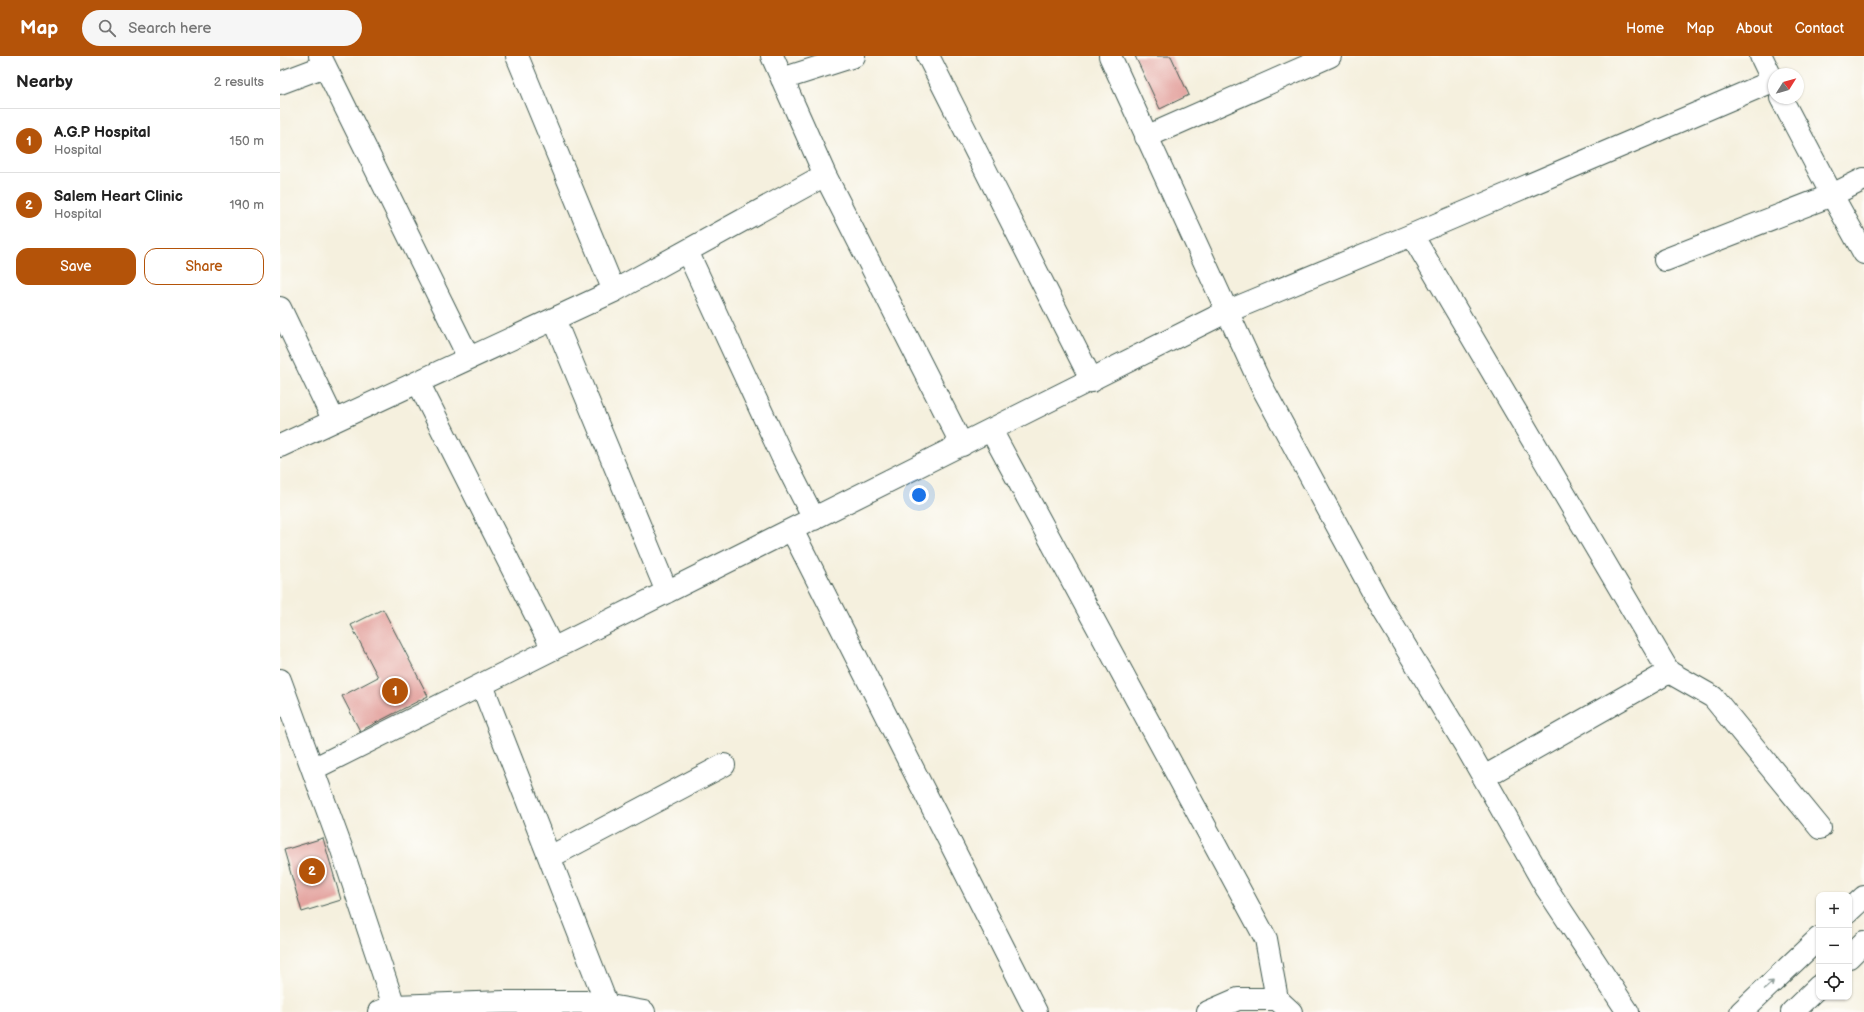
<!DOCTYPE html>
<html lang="en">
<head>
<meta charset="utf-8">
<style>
  body { margin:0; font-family:"Balsamiq Sans",sans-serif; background:#f6f6f6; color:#222 }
  .controls { position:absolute; right:12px; bottom:12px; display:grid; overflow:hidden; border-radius:8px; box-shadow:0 1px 3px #0004 }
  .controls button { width:36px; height:36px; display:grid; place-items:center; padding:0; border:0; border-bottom:1px solid #e0e0e0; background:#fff; color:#222; font:20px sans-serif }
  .compass { position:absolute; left:1488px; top:12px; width:36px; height:36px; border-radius:50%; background:#fff; box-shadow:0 1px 3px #0004; rotate:53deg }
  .you { position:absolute; left:639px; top:439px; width:14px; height:14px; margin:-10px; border:3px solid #fff; border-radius:50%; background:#1a73e8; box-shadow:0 0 0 6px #1a73e833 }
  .badge { display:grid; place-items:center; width:26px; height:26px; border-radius:50%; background:#b45309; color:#fff; font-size:13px; font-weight:700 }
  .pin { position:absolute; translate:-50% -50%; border:2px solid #fff; box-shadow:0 1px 4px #0006 }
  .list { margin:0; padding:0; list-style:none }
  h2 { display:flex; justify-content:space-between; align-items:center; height:52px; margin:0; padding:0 16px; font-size:17px }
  h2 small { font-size:13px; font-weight:400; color:#767676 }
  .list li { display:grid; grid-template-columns:26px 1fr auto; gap:12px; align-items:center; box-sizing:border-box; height:64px; padding:0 16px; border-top:1px solid #e0e0e0 }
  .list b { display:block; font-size:15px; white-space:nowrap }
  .list p { margin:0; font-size:13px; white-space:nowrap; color:#767676 }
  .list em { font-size:13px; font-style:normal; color:#767676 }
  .actions { display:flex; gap:8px; padding:12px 16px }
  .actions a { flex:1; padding:9px 0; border:1px solid #b45309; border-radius:12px; text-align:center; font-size:14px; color:#b45309 }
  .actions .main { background:#b45309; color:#fff }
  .icon { flex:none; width:22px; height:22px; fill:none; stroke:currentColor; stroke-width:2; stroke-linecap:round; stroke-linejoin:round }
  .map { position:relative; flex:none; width:1584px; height:956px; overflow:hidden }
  header { display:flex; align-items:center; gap:24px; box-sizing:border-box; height:56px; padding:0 20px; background:#b45309; color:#fff }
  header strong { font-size:19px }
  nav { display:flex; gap:22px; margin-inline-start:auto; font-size:14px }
  .search { width:280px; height:36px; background:#f6f6f6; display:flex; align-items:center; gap:10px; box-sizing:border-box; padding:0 14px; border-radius:22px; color:#767676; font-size:15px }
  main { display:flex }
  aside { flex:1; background:#fff }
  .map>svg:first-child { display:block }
  .building { fill:#e4a4a0 }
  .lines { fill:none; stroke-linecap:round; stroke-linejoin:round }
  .street-casing { stroke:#3f584e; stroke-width:24 }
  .secondary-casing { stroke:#3f584e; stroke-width:24 }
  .primary-casing { stroke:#3f584e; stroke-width:24 }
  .street { stroke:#fff; stroke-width:22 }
  .secondary { stroke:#fff; stroke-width:22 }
  .primary { stroke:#fff; stroke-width:22 }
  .oneway { stroke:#8f9e9a }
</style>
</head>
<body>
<header>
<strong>Map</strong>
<div class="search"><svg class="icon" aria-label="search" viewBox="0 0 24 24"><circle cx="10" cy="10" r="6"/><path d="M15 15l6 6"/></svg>Search here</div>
<nav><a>Home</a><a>Map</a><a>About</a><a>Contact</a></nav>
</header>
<main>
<aside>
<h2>Nearby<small>2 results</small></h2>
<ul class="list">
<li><span class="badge">1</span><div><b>A.G.P Hospital</b><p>Hospital</p></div><em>150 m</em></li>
<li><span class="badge">2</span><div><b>Salem Heart Clinic</b><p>Hospital</p></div><em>190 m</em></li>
</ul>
<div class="actions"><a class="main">Save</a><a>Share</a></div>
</aside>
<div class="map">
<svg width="1584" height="956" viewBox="0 0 1584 956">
  <rect width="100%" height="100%" fill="#fdfcf7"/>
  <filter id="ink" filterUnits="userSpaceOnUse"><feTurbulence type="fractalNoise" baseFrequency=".025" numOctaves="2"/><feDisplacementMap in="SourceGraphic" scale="8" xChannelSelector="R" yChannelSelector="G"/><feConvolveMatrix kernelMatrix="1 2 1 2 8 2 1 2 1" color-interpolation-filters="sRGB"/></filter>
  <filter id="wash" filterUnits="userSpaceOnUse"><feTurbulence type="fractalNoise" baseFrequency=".012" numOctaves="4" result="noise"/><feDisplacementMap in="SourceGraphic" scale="16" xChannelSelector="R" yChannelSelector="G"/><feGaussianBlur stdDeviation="0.9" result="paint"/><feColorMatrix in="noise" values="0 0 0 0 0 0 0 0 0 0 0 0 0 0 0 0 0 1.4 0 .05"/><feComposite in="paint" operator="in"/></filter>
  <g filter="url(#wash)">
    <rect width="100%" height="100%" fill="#f5f0de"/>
    <g id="blocks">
      <path class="building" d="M 855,0 L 891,0 L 909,39 L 880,53 Z
        M 103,553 L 148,640 L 80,675 L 62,640 L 98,621 L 71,569 Z
        M 43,782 L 61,844 L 22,856 L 4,794 Z"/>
    </g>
  </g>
  <g filter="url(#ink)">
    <use href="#blocks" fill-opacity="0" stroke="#3f584e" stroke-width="1"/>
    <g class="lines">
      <g class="street-casing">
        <path id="street" d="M 40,0 L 189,302
          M 492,0 L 545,119
          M 648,0 L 812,325
          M 830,0 L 981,329 L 1099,547 L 1187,692 L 1267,833 L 1348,956
          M 1481,0 L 1493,25
          M 502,23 L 574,0
          M 0,27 L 45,10
          M 1501,42 L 1552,139 L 1584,197
          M 866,81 L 1050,0
          M 1132,179 L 1389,616 L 1204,721
          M 407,195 L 502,400 L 534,463
          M 1385,204 L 1552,139 L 1584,123
          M 334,235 L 545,119 L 682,389
          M 0,252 L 54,365
          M 274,263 L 387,536
          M 138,326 L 273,593
          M 711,374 L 986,883 L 997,943
          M 0,390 L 334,235 L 237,0
          M 512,474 L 756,956
          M 1389,616 L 1433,641 L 1540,772
          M 0,624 L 62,794 L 114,950
          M 202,629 L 327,949
          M 33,713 L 946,256 L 1132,179 L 1493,25 L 1494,28
          M 270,801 L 444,709"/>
      </g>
      <g class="secondary-casing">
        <path id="secondary" d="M 99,956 L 114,950 L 224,946 L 307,946 L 364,956
          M 928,956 L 958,943 L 997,943 L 1011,956"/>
      </g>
      <g class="primary-casing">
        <path id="primary" d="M 1569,855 L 1584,841
          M 1569,901 L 1584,886
          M 1461,956 L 1539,882
          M 1512,956 L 1539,930"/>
      </g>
      <use href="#street" class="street"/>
      <use href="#secondary" class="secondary"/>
      <use href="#primary" class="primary"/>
    </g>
    <defs><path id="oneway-shaft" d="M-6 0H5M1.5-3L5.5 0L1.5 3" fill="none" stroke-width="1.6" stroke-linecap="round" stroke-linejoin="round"/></defs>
    <use class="oneway" href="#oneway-shaft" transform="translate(1489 929) rotate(-43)"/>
  </g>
</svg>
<div class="controls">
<button>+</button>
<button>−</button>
<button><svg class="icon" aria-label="locate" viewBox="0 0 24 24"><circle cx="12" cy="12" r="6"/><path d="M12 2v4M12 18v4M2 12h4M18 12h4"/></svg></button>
</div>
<svg class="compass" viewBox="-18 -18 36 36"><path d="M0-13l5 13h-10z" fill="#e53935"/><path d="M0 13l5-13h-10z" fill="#767676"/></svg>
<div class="you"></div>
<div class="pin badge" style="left:115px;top:635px">1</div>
<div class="pin badge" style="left:32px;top:815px">2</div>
</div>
</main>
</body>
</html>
